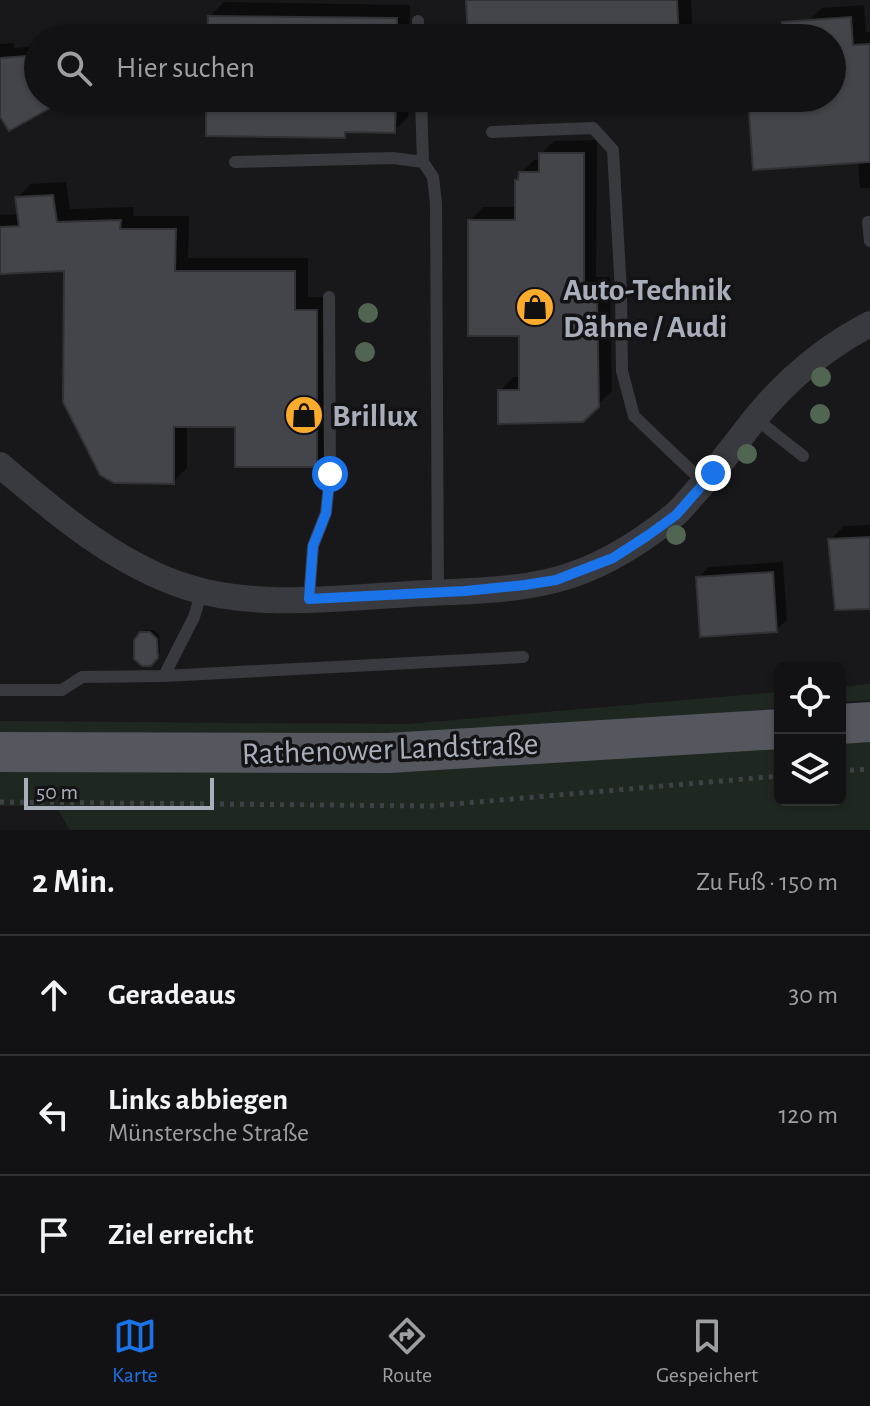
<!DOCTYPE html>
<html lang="de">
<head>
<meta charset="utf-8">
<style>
  body { margin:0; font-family:"Alegreya Sans",sans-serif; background:#1b1b1d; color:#f1f3f6 }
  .controls { position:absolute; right:24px; bottom:24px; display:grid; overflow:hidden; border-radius:12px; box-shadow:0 2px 6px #0004 }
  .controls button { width:72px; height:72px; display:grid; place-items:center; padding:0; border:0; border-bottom:2px solid #313234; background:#121214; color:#f1f3f6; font:40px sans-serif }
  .scale { position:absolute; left:24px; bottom:20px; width:190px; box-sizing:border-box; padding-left:8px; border:4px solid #a9afba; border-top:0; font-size:22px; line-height:28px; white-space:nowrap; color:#a9afba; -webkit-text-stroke:6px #131315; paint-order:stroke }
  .stop { position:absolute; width:24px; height:24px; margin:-18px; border:6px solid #1a73e8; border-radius:50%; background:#fff }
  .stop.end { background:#1a73e8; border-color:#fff; box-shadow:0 2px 8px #0008 }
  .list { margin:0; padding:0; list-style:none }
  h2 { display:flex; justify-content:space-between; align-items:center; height:104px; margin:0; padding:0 32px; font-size:34px }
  h2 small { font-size:26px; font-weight:400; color:#9c9ea0 }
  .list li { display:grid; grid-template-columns:52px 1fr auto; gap:24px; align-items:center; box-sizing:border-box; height:120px; padding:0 32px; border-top:2px solid #313234 }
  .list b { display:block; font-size:30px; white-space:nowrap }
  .list p { margin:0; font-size:26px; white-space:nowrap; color:#9c9ea0 }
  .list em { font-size:26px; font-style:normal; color:#9c9ea0 }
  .icon { flex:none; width:44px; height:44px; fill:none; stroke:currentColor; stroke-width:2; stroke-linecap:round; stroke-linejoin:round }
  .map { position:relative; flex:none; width:870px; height:830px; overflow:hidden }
  .search { position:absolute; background:#121214; box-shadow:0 2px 6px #0004; left:24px; right:24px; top:24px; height:88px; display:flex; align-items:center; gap:20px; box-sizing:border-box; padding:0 28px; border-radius:44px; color:#9c9ea0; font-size:30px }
  .sheet { height:464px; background:#121214 }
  nav { display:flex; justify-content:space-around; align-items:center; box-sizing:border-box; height:112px; border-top:2px solid #313234; background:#121214; font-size:22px; color:#9c9ea0 }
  nav a { display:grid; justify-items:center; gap:4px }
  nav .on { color:#1a73e8 }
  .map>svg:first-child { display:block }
  .green { fill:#1f2820 }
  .shadow { fill:#0007 }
  .building { fill:#43454a; stroke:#313236; stroke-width:2 }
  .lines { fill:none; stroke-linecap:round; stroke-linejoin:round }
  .path { stroke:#3e4146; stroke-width:5; stroke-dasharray:4 6; stroke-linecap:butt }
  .service { stroke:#383a3f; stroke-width:12 }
  .minor { stroke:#383a3f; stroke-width:26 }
  .primary { stroke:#54575e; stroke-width:40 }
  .tree { fill:#516652 }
  .route { stroke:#1a73e8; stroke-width:10 }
  .labels { text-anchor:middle; stroke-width:7; stroke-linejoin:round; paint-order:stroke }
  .poi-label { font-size:32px; font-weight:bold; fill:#a9afba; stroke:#131315; text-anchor:start }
  .street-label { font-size:32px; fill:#a9afba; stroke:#131315 }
</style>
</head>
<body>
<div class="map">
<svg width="870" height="830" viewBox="0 0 870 830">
  <rect width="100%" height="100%" fill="#18181a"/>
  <path class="green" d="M 870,684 L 870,700 L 840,702 L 840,687 Z
    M 780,692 L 780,708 L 574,727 L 339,740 L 0,736 L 0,721 L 407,724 Z
    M 870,741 L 870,830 L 70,830 L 56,806 L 0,806 L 0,766 L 780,746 L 780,800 L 840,800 L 840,743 Z"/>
  <path class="shadow" d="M 468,0 L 691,0 L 693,38 L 470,38 Z
    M 224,2 L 410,5 L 410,38 L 209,38 L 210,16 Z
    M 864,5 L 866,32 L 870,32 L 870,188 L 860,188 L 858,161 L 750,98 L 832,98 L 832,38 L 767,38 L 809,35 L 808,21 L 822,8 Z
    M 14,43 L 14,48 L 38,46 L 38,98 L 61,98 L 0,116 L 0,44 Z
    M 208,98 L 409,98 L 408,117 L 394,131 L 351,130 L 344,136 Z
    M 597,140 L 596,277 L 610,277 L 612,391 L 582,420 L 500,391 L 513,377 L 521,377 L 521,334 L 470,221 L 483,207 L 517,207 L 517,181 L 520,177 L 521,173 L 534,160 L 541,160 L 541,154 L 554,141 Z
    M 66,182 L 70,209 L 134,207 L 133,216 L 189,216 L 188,258 L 308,258 L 308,297 L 330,297 L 330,451 L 316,465 L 237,425 L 187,425 L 187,468 L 173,482 L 66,269 L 0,272 L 0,215 L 19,214 L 18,197 L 31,184 Z
    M 870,525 L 870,603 L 830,540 L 844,526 Z
    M 783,562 L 787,620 L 776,630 L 698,578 L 709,567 Z
    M 145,630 L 154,630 L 159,635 L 160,653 L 150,664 L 142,633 Z"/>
  <path class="building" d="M 466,0 L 677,0 L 679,38 L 468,38 Z
    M 208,16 L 397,18 L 397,38 L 207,38 Z
    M 851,17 L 853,45 L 870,44 L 870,162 L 753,170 L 748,98 L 832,98 L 832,38 L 783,38 L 782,22 Z
    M 38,55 L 38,98 L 68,98 L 9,131 L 0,117 L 0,58 Z
    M 206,98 L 396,98 L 395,133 L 345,132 L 345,138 L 206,136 Z
    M 539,153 L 584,153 L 584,290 L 597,290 L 599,407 L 583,422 L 498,424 L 498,390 L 519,390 L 519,336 L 468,336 L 468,220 L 515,220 L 515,180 L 518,180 L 519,172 L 539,172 Z
    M 53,195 L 57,222 L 121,220 L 120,229 L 176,229 L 175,271 L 295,271 L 295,310 L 317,310 L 317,467 L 235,467 L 235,427 L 174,427 L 174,484 L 114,483 L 100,475 L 63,402 L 64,271 L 0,274 L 0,227 L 19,226 L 15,197 Z
    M 870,537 L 870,609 L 835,610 L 828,539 Z
    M 773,572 L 777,632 L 700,637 L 696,577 Z
    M 140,632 L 150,632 L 157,639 L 158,658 L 151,666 L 142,666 L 134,659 L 134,640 Z"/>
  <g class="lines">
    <path class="path" d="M 840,771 L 870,769
      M 0,802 L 430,806 L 780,776"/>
    <path class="service" d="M 418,21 L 418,38
      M 421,98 L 423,162
      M 492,132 L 593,128 L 613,150 L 621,292 L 622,371 L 634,416 L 704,483
      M 235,162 L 393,158 L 423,162 L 433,177 L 436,203 L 438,592
      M 868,222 L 870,241
      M 755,418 L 803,456
      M 309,599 L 313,546 L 326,513 L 330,474 L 329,297
      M 164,676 L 523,657
      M 0,690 L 62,690 L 82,677 L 164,676 L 194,617 L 202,591"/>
    <path class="minor" d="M 0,465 C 55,512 117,565 187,587 C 255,609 339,598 410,594 C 458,591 508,592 555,580 C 598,569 637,545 672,517 C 680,511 686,503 693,495 C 715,471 734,446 754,420 C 786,380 824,348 870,324"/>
    <path class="primary" d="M 840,724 L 870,722
      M 0,752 L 389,753 L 780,729"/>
  </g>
  <g class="tree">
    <circle cx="368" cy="313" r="10"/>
    <circle cx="365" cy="352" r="10"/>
    <circle cx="821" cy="377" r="10"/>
    <circle cx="820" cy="414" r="10"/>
    <circle cx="747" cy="454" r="10"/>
    <circle cx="676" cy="535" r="10"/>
  </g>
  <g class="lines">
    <path class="route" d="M 330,474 L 326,513 L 313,546 L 309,599 L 465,591 L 525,585 L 556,580 L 613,558 L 647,536 L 676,515 L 713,473"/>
  </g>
  <defs>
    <g id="shop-disc" transform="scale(2)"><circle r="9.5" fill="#fdab2d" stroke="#131315"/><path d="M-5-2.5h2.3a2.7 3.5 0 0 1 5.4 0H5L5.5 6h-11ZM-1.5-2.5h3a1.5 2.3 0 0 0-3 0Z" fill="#111"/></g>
  </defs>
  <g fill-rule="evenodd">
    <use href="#shop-disc" x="535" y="307"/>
    <use href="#shop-disc" x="304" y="415"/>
  </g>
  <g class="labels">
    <g class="poi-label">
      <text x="563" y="300">Auto-Technik<tspan x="563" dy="37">Dähne / Audi</tspan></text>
      <text x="332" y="426">Brillux</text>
    </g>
    <g class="street-label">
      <text transform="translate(390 748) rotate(-2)" y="11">Rathenower Landstraße</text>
    </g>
  </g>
</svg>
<div class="controls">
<button><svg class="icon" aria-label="locate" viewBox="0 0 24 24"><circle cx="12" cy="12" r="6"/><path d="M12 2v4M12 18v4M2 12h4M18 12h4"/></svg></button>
<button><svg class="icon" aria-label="layers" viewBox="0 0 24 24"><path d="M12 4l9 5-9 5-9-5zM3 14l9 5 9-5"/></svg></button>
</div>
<div class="scale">50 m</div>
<div class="stop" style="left:330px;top:474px"></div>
<div class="stop end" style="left:713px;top:473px"></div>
<div class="search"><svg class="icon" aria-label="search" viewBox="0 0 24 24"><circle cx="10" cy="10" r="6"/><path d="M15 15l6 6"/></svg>Hier suchen</div>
</div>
<section class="sheet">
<h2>2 Min.<small>Zu Fuß · 150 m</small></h2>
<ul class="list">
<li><svg class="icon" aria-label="ahead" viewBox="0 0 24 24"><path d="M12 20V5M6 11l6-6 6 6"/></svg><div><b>Geradeaus</b></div><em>30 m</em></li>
<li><svg class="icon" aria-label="left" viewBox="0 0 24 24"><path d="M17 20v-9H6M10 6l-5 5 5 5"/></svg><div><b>Links abbiegen</b><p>Münstersche Straße</p></div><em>120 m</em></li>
<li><svg class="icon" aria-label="arrive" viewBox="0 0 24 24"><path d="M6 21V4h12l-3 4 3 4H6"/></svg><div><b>Ziel erreicht</b></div></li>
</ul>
</section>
<nav>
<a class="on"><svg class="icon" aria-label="map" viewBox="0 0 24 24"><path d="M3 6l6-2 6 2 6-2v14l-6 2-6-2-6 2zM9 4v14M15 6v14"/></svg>Karte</a>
<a><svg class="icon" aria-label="directions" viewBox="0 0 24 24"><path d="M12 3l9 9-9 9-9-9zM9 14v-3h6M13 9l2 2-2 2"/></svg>Route</a>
<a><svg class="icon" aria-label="saved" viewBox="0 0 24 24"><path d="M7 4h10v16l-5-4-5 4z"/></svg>Gespeichert</a>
</nav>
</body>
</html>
